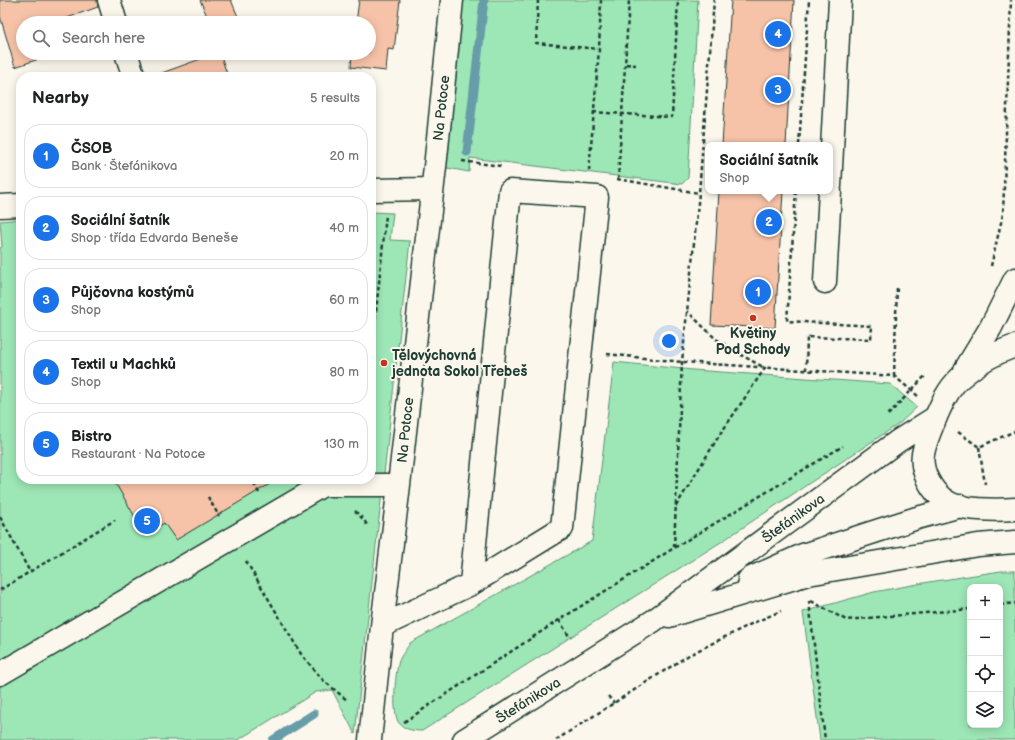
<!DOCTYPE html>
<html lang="en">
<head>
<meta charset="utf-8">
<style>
  body { margin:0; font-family:"Balsamiq Sans",sans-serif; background:#f6f6f6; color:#202124 }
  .controls { position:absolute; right:12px; bottom:12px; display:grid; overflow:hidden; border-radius:8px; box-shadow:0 2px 10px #0003 }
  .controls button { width:36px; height:36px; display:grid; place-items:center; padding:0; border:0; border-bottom:1px solid #e0e0e0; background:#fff; color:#202124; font:20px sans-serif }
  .you { position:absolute; left:669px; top:341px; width:14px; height:14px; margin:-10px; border:3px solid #fff; border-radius:50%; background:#1a73e8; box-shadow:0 0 0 6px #1a73e833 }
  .badge { display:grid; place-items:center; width:26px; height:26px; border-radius:50%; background:#1a73e8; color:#fff; font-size:13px; font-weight:700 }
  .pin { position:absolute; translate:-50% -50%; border:2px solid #fff; box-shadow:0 1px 4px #0006 }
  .popup { position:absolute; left:705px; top:142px; width:128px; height:52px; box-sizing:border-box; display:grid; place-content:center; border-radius:8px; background:#fff; filter:drop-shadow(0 1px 3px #0005); font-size:13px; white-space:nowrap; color:#757577 }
  .popup b { font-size:15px; color:#202124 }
  .popup::after { content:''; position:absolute; left:50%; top:100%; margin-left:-8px; border:8px solid transparent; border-top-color:#fff }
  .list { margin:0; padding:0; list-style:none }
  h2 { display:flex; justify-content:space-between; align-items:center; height:52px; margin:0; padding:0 16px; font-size:17px }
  h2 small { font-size:13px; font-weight:400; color:#757577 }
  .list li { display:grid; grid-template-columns:26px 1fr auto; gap:12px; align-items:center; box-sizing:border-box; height:64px; margin:0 8px 8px; padding:0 8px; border:1px solid #e0e0e0; border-radius:16px }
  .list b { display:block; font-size:15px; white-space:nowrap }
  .list p { margin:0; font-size:13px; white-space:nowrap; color:#757577 }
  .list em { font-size:13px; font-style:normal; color:#757577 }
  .icon { flex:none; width:22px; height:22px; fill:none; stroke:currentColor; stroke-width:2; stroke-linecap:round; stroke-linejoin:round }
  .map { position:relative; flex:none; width:1015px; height:740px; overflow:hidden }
  .search { position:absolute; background:#fff; box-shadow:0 2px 10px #0003; left:16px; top:16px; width:360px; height:44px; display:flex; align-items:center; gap:10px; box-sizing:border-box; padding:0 14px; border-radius:22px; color:#757577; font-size:15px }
  .panel { position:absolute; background:#fff; box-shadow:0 2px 10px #0003; left:16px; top:72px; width:360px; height:412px; border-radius:16px }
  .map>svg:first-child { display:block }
  .green { fill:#9de6b5; stroke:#5e9274; fill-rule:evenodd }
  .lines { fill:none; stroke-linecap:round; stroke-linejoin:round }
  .stream { stroke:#669da9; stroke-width:9 }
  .building { fill:#f7c3a8; stroke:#1f3d34 }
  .minor-casing { stroke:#1f3d34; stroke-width:25 }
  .path { stroke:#1f3d34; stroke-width:2.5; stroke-dasharray:4 3; stroke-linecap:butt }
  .minor { stroke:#fbf7ec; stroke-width:22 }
  .poi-dot { fill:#c8321e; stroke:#fbf7ec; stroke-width:1.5 }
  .labels { text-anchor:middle; stroke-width:4; stroke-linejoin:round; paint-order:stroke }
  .street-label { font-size:14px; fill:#1f3d34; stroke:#fbf7ec }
  .poi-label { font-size:14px; font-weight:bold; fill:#1f3d34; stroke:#fbf7ec }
</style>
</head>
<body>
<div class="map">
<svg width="1015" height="740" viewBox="0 0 1015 740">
  <rect width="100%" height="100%" fill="#fbf7ec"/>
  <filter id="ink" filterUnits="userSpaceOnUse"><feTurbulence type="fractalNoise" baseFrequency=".025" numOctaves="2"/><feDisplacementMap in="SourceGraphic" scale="8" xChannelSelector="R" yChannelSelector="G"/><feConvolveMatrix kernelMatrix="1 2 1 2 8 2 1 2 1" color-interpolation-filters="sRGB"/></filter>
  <g filter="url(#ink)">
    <path class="green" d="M 461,0 L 698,0 L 688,178 L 682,184 L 470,158 L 469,172 L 442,167 Z
      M 371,212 L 393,213 L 390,240 L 410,241 L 355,734 L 332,690 L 316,692 L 238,740 L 0,740 L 0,248 L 2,247 L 0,221 L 21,219 L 21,479 L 371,479 Z
      M 614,362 L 693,370 L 890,384 L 917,407 L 900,423 L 721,542 L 422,731 C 414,731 405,730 399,723 C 392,715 395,676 398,665 C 399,657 406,650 410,643 L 592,541 Z
      M 1001,571 L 1015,571 L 1015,740 L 820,740 L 803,612 L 874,592 L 929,582 ZM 970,587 L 1000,587 L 1000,725 L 970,725 Z"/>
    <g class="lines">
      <path class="stream" d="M 467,152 L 484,0
        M 273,740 L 314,714"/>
    </g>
    <path class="building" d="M 0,0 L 97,0 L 98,7 L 53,23 L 23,23 L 23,53 L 40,53 L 42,58 L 15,67 L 0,16 Z
      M 200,0 L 231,0 L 239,19 L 227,23 L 210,23 Z
      M 359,0 L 400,0 L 394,50 L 388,49 L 386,71 L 351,67 L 352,53 L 369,53 L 369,23 L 356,23 Z
      M 731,0 L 794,0 L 786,145 L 722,145 Z
      M 217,53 L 220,53 L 228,77 L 159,77 L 159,74 Z
      M 719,191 L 783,191 L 775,328 L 711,325 Z
      M 113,479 L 278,479 L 176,540 L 164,523 L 145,534 Z"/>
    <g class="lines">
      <g class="minor-casing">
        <path id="minor" d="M 109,0 L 116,23
          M 126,53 L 134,77
          M 830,186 L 840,0
          M 371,190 L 432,189
          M 0,206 L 21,205
          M 825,282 L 830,191
          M 1015,346 C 994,353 977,363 960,378 C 948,389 941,405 935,419 C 930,431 925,442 923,454 C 920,471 932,492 946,501 C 959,511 999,510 1015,509
          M 965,370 L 991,327 L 1015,279
          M 749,579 L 803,555 L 917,518 L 961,506
          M 669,616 L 808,574 L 978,545 L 1015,542
          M 382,626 L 471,584 L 562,528 L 597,197 L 510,191 L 471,584
          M 0,674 L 323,485 L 399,485
          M 370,740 L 382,626 L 399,485 L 436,158 L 452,0
          M 464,740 L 653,621 L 898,441 L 936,417"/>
      </g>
      <path class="path" d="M 538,0 L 536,43 L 599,49
        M 626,64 L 636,65
        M 593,112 L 672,117 L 678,0
        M 799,145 L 809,0
        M 462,161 L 501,166
        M 589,171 L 599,49 L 601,0
        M 617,179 L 699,193
        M 618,180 L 629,0
        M 796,191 L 787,321 L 872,326 L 871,339 L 807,337 L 806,370
        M 991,266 L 1003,214 L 1011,0
        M 607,354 L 682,362 L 894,376 L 918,396
        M 371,360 L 386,215
        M 894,376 L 897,285
        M 888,415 L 926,375
        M 958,432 L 979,447 L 1015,431
        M 979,447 L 985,484
        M 257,479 L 253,481 L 259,493
        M 208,497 L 219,516
        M 676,506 L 717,439 L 765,368 L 743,356 L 716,339 L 687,311
        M 355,511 L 364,520 L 367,525
        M 0,517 L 30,572
        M 674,547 L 682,362 L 699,193 L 714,0
        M 246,561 L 301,654 L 323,680 L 348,701
        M 0,590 L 115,520
        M 809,601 L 825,740
        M 811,601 L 846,620 L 970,609
        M 1000,605 L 1015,603
        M 559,620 L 569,636
        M 608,696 L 614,703
        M 404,722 L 559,620 L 674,548 L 843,446
        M 556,740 L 689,655 L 753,623 L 781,611"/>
      <use href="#minor" class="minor"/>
    </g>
  </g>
  <g class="poi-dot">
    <circle cx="753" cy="318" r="4"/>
    <circle cx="384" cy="363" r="4"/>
  </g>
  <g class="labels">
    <g class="street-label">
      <text transform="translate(441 108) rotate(-84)" y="5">Na Potoce</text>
      <text transform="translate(405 430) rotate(-84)" y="5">Na Potoce</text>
      <text transform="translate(793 518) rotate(-36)" y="5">Štefánikova</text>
      <text transform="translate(528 700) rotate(-32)" y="5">Štefánikova</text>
    </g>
    <g class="poi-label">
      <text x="753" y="338">Květiny<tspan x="753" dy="16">Pod Schody</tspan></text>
      <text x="392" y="360" text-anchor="start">Tělovýchovná<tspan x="392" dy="16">jednota Sokol Třebeš</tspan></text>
    </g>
  </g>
</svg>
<div class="controls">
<button>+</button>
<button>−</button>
<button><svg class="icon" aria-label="locate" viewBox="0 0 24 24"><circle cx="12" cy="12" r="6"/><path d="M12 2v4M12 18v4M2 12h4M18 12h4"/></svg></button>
<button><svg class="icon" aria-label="layers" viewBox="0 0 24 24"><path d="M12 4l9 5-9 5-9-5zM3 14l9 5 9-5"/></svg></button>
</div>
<div class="you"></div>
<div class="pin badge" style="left:758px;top:292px">1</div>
<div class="pin badge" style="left:769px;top:222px">2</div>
<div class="popup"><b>Sociální šatník</b>Shop</div>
<div class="pin badge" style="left:778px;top:90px">3</div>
<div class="pin badge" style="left:778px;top:34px">4</div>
<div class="pin badge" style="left:147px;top:521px">5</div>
<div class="search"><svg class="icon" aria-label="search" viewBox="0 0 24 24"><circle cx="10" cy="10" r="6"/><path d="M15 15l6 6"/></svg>Search here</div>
<section class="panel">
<h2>Nearby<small>5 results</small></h2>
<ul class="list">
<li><span class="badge">1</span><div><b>ČSOB</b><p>Bank · Štefánikova</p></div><em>20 m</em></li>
<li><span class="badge">2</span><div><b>Sociální šatník</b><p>Shop · třída Edvarda Beneše</p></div><em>40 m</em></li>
<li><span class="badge">3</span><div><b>Půjčovna kostýmů</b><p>Shop</p></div><em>60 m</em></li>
<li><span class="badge">4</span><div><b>Textil u Machků</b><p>Shop</p></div><em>80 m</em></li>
<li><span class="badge">5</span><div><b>Bistro</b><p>Restaurant · Na Potoce</p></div><em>130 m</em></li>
</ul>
</section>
</div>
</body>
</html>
